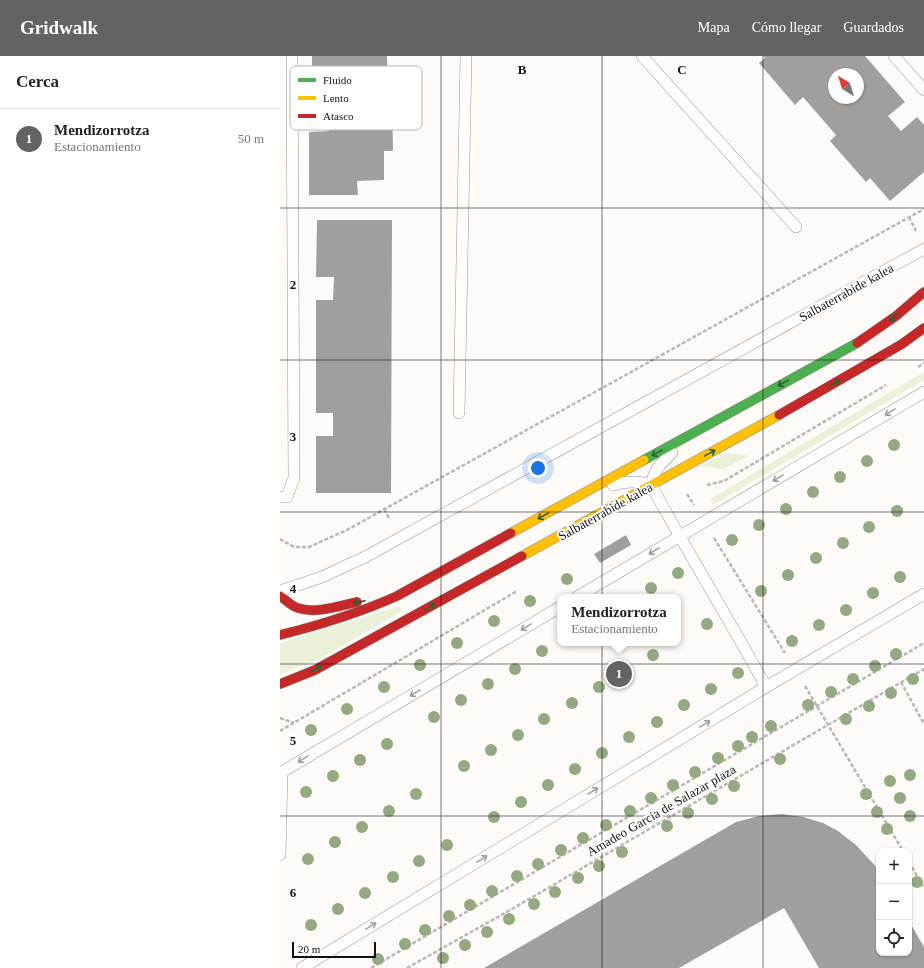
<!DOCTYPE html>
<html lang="es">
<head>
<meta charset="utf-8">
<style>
  body { margin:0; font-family:"Times New Roman",serif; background:#f2f2f2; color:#222 }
  .controls { position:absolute; right:12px; bottom:12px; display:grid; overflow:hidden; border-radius:8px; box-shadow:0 1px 3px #0004 }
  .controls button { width:36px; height:36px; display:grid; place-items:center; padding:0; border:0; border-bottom:1px solid #e0e0e0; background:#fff; color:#222; font:20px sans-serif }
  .compass { position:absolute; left:548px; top:12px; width:36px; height:36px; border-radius:50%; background:#fff; box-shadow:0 1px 3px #0004; rotate:322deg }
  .scale { position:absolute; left:12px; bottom:10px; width:84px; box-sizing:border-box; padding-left:4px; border:2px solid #111; border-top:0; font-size:11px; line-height:14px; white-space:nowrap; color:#111; -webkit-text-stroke:3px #fff; paint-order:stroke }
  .you { position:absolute; left:258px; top:412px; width:14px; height:14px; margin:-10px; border:3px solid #fff; border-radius:50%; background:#1a73e8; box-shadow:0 0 0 6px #1a73e833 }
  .badge { display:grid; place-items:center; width:26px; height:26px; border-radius:50%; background:#646362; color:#fff; font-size:13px; font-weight:700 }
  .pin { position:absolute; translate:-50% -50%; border:2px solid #fff; box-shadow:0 1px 4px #0006 }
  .popup { position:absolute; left:277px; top:538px; width:124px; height:52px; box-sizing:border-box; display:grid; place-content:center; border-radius:8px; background:#fff; filter:drop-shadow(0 1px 3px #0005); font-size:13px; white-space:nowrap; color:#767676 }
  .popup b { font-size:15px; color:#222 }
  .popup::after { content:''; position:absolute; left:50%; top:100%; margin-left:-8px; border:8px solid transparent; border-top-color:#fff }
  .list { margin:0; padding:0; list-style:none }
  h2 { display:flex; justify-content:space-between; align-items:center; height:52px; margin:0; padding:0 16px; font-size:17px }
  h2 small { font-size:13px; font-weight:400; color:#767676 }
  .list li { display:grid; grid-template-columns:26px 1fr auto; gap:12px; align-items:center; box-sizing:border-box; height:60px; padding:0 16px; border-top:1px solid #e0e0e0 }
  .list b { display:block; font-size:15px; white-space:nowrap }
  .list p { margin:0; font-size:13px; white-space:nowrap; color:#767676 }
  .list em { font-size:13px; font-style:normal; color:#767676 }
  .icon { flex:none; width:22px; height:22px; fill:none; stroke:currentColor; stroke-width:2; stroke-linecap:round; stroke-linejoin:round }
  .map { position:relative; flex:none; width:644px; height:912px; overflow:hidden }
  header { display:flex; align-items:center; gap:24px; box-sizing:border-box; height:56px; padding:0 20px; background:#646362; color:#fff }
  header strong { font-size:19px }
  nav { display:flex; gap:22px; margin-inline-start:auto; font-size:14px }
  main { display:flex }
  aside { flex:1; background:#fff }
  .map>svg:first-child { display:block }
  .green { fill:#ebf1d8 }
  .building { fill:#a19e9c; fill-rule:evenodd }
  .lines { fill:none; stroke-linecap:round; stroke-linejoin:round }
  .lane-casing { stroke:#979695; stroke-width:12 }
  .fast-casing { stroke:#8e8d8b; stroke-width:10 }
  .slow-casing { stroke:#8e8d8b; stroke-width:10 }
  .jam-casing { stroke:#8e8d8b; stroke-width:10 }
  .path { stroke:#b9b9b8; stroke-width:2.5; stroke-dasharray:4 2; stroke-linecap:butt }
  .lane { stroke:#fffefe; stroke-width:11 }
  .fast { stroke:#4caf50; stroke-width:9 }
  .slow { stroke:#ffc107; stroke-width:9 }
  .jam { stroke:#c62828; stroke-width:9 }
  .tree { fill:#94a982 }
  .oneway { stroke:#2e6030 }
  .oneway2 { stroke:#a09f9f }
  .grid { fill:none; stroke:#111; stroke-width:1; stroke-opacity:0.55 }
  .labels { text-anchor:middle; stroke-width:4; stroke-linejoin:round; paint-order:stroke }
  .street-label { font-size:13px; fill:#111; stroke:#fff }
  .key { fill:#fff; stroke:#b8b8b8; stroke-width:1 }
  .key-label { font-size:11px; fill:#111 }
  .grid-label { font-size:13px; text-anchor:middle; font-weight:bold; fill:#111; stroke:#fff; stroke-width:4; stroke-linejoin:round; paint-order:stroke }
</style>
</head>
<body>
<header>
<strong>Gridwalk</strong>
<nav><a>Mapa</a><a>Cómo llegar</a><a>Guardados</a></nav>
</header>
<main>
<aside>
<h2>Cerca<small></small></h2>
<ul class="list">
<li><span class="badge">1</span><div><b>Mendizorrotza</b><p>Estacionamiento</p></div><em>50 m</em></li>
</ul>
</aside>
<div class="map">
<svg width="644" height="912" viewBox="0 0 644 912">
  <rect width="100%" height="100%" fill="#fdfaf7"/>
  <path class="green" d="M 644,316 L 644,324 L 433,449 L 430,443 Z
    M 446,397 L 469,400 L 443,413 L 420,410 Z
    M 120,550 L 122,555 L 36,605 L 0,618 L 0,587 Z"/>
  <path class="building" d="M 32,0 L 107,0 L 108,42 L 112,42 L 113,95 L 104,95 L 104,124 L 77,125 L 78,139 L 29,139 L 29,76 L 49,75 L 49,58 L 32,58 Z
    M 483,0 L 585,0 L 625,46 L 608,60 L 621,75 L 637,61 L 644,69 L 644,116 L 610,145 L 590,122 L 586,126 L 550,85 L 556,79 L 523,41 L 515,49 L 479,7 L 485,2 ZM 554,18 L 578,18 L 578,42 L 554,42 Z
    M 37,164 L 112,164 L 111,437 L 36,437 L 36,380 L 53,380 L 53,357 L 36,357 L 36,244 L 53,244 L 54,221 L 36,221 Z
    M 346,479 L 351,489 L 320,507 L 314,498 Z
    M 502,758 L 523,761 L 543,767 L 558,775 L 576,789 L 599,814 L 599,897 L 629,897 L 629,865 L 644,891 L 644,912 L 539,912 L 504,852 L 399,912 L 204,912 L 456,766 L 479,760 Z"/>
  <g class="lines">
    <g class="lane-casing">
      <path id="lane" d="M 362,0 L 516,171
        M 614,0 L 644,34
        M 179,357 L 186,0
        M 392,397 C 380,408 374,414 371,429 C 408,497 449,563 486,631
        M 333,429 C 345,425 356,425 368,428
        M 0,441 L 7,441 L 14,422 L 12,0
        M 0,535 L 42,521 L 87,500 L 644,193
        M 297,541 L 644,336
        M 0,799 L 2,716 L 280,551
        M 22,912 L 486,631 L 644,538"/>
    </g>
    <g class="fast-casing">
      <path id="fast" d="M 364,404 L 577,287"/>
    </g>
    <g class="slow-casing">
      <path id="slow" d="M 231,477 L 364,404
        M 242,500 L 499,359"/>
    </g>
    <g class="jam-casing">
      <path id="jam" d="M 577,287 L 616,260 L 644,236
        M 499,359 L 622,288 L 644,272
        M 0,540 C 6,544 11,550 18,552 C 36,558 59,550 77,546
        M 0,579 C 40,569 79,557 117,540 L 231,477
        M 0,628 L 35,614 L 242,500"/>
    </g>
    <path class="path" d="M 629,161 L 636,175
      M 638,311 L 644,307
      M 427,429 L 444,425 L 606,329
      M 407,438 L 414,449
      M 104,453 L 110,464
      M 434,482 L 505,597
      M 0,483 L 14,491 L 29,491 L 67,474 L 644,153
      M 621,626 L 644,668
      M 525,630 L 623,795
      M 0,662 L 14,667
      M 0,675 L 237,535
      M 629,806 L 644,832
      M 91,912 L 644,587
      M 127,912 L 232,853 L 644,613"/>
    <use href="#lane" class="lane"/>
    <use href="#fast" class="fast"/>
    <use href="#slow" class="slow"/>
    <use href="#jam" class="jam"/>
  </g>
  <g class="tree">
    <circle cx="614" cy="389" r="6"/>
    <circle cx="587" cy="405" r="6"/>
    <circle cx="560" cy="421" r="6"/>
    <circle cx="533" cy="436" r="6"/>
    <circle cx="506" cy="453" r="6"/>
    <circle cx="617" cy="455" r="6"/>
    <circle cx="479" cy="469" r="6"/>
    <circle cx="589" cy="471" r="6"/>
    <circle cx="452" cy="484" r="6"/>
    <circle cx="563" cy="487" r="6"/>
    <circle cx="536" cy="502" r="6"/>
    <circle cx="398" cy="517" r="6"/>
    <circle cx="508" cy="519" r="6"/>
    <circle cx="620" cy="521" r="6"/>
    <circle cx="287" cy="523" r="6"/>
    <circle cx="371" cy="532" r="6"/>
    <circle cx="481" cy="535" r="6"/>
    <circle cx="593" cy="537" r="6"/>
    <circle cx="250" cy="545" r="6"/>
    <circle cx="566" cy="554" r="6"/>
    <circle cx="214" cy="565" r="6"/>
    <circle cx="427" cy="568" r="6"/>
    <circle cx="539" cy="569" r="6"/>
    <circle cx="512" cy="585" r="6"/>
    <circle cx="177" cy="587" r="6"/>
    <circle cx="262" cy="595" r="6"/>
    <circle cx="616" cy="598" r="6"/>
    <circle cx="373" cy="599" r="6"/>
    <circle cx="140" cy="609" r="6"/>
    <circle cx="595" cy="610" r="6"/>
    <circle cx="235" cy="613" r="6"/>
    <circle cx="346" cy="615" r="6"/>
    <circle cx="458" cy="617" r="6"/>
    <circle cx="573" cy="623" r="6"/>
    <circle cx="633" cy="623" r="6"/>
    <circle cx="208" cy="628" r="6"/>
    <circle cx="104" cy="631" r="6"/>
    <circle cx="319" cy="631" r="6"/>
    <circle cx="431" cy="633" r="6"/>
    <circle cx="551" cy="636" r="6"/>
    <circle cx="611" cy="637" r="6"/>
    <circle cx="181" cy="644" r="6"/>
    <circle cx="292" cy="647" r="6"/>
    <circle cx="404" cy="649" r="6"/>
    <circle cx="528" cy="649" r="6"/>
    <circle cx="589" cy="650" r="6"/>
    <circle cx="67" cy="653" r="6"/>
    <circle cx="154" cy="661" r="6"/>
    <circle cx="264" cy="663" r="6"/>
    <circle cx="566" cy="663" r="6"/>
    <circle cx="377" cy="666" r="6"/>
    <circle cx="491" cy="670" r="6"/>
    <circle cx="31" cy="674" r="6"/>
    <circle cx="238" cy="679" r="6"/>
    <circle cx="349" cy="681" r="6"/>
    <circle cx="472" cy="681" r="6"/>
    <circle cx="107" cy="688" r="6"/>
    <circle cx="458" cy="690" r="6"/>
    <circle cx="211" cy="694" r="6"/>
    <circle cx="322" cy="697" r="6"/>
    <circle cx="438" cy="702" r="6"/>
    <circle cx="500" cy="703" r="6"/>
    <circle cx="80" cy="704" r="6"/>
    <circle cx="184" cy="710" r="6"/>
    <circle cx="295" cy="713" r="6"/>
    <circle cx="415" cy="716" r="6"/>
    <circle cx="630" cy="719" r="6"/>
    <circle cx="53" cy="720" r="6"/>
    <circle cx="610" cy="725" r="6"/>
    <circle cx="268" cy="729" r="6"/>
    <circle cx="393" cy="729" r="6"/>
    <circle cx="454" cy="730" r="6"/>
    <circle cx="26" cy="736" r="6"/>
    <circle cx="136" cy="738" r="6"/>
    <circle cx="586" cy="738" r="6"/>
    <circle cx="371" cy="742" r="6"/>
    <circle cx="620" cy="742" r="6"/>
    <circle cx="432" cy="743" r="6"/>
    <circle cx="241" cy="746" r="6"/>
    <circle cx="109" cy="755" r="6"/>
    <circle cx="350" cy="755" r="6"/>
    <circle cx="597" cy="756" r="6"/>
    <circle cx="408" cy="757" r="6"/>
    <circle cx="630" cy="760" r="6"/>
    <circle cx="214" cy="761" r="6"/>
    <circle cx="326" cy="769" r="6"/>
    <circle cx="387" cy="770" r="6"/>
    <circle cx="82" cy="771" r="6"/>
    <circle cx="607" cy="773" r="6"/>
    <circle cx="303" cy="782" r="6"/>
    <circle cx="55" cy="786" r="6"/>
    <circle cx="167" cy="789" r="6"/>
    <circle cx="281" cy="794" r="6"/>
    <circle cx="342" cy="796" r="6"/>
    <circle cx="28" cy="803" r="6"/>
    <circle cx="139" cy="805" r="6"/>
    <circle cx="258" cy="808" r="6"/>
    <circle cx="319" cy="810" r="6"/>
    <circle cx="237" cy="820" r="6"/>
    <circle cx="113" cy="821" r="6"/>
    <circle cx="298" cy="822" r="6"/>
    <circle cx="637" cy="826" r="6"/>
    <circle cx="212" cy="835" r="6"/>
    <circle cx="275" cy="836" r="6"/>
    <circle cx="85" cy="837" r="6"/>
    <circle cx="254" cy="848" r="6"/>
    <circle cx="190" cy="849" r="6"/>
    <circle cx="58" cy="853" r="6"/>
    <circle cx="169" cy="860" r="6"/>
    <circle cx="229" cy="863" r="6"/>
    <circle cx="31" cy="869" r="6"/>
    <circle cx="145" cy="874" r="6"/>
    <circle cx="207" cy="876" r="6"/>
    <circle cx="125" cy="888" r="6"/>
    <circle cx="185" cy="889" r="6"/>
    <circle cx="163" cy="902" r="6"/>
    <circle cx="98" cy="903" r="6"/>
  </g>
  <defs><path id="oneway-shaft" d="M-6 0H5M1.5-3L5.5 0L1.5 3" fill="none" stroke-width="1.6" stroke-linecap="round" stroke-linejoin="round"/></defs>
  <g class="oneway">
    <use href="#oneway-shaft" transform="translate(614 261) rotate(142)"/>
    <use href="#oneway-shaft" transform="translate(503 327) rotate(151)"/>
    <use href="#oneway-shaft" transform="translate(555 327) rotate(-30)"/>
    <use href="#oneway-shaft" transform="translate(377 397) rotate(151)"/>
    <use href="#oneway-shaft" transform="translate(430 397) rotate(-29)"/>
    <use href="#oneway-shaft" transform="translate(263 460) rotate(151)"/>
    <use href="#oneway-shaft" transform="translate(79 546) rotate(169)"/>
    <use href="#oneway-shaft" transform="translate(150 551) rotate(-29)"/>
    <use href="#oneway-shaft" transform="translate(36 613) rotate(-26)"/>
  </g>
  <g class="oneway2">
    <use href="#oneway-shaft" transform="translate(610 356) rotate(149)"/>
    <use href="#oneway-shaft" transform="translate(498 422) rotate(149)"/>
    <use href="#oneway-shaft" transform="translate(374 495) rotate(149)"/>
    <use href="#oneway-shaft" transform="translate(246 571) rotate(149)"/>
    <use href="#oneway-shaft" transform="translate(135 637) rotate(149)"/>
    <use href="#oneway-shaft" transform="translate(425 668) rotate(-31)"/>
    <use href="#oneway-shaft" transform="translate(23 703) rotate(149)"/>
    <use href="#oneway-shaft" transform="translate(313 735) rotate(-31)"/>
    <use href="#oneway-shaft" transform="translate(202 803) rotate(-31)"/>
    <use href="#oneway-shaft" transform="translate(91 870) rotate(-31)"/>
  </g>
  <path class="grid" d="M 161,0 L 161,912M 322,0 L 322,912M 483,0 L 483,912M 0,152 L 644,152M 0,304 L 644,304M 0,456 L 644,456M 0,608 L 644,608M 0,760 L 644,760"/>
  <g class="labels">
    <g class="street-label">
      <text transform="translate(566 236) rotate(-29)" y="5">Salbaterrabide kalea</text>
      <text transform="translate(325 455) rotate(-29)" y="5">Salbaterrabide kalea</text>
      <text transform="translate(381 754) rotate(-30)" y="5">Amadeo Garcia de Salazar plaza</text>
    </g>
  </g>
  <rect x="10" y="10" width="132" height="64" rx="6" class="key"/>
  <rect x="18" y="22" width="18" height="4" fill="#4caf50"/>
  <rect x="18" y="40" width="18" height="4" fill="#ffc107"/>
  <rect x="18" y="58" width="18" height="4" fill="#c62828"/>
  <g class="key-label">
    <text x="43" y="28">Fluido</text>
    <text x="43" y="46">Lento</text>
    <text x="43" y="64">Atasco</text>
  </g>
  <g class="grid-label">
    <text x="242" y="18">B</text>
    <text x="402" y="18">C</text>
    <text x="13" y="233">2</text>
    <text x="13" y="385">3</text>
    <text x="13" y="537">4</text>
    <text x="13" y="689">5</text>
    <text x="13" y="841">6</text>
  </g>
</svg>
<div class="controls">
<button>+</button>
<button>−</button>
<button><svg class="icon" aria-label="locate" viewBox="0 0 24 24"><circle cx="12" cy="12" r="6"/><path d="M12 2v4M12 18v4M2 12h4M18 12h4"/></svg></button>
</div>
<svg class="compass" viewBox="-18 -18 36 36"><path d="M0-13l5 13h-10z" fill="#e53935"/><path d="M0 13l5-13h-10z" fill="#767676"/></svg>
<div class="scale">20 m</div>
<div class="you"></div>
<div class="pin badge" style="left:339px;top:618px">1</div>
<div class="popup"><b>Mendizorrotza</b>Estacionamiento</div>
</div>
</main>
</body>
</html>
